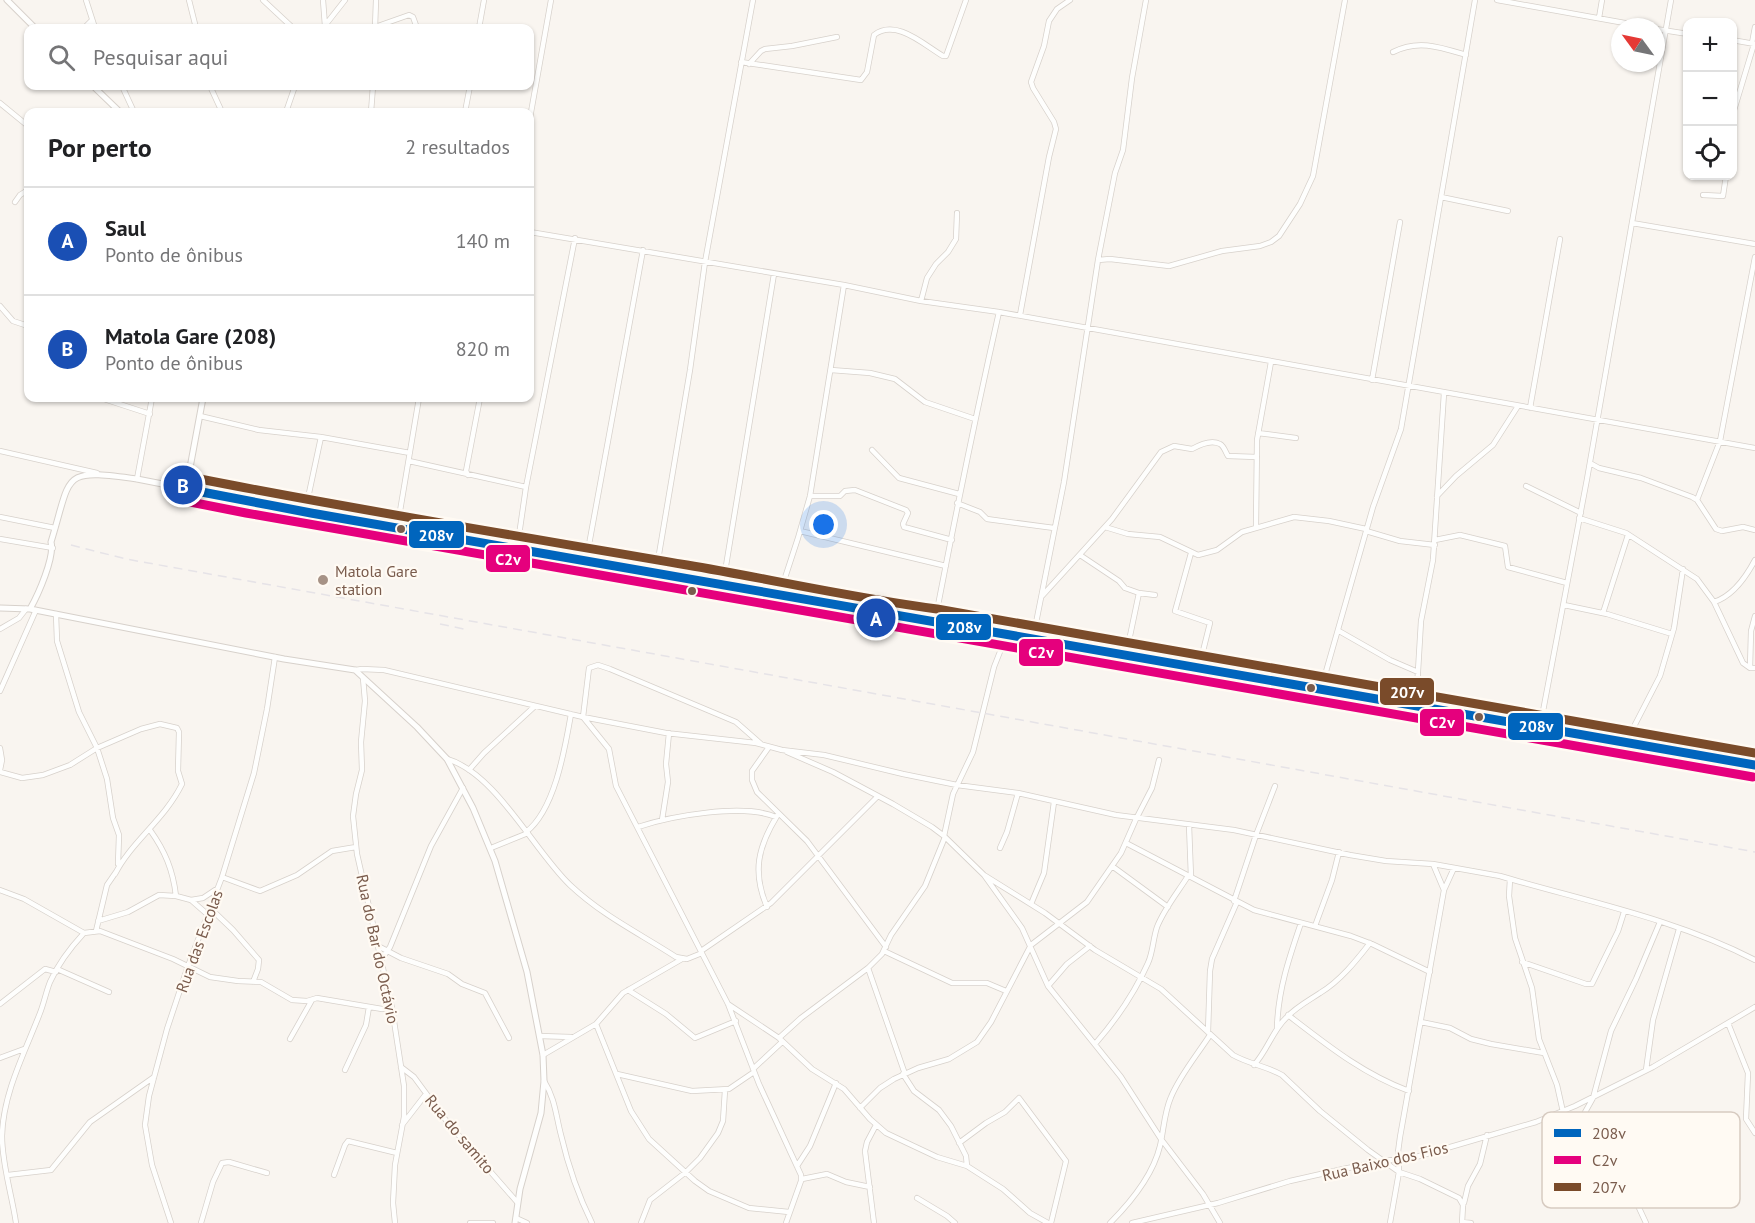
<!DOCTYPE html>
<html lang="pt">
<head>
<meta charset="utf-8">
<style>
  body { margin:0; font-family:"PT Sans",sans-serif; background:#f6f6f6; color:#202124 }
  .controls { position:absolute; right:18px; top:18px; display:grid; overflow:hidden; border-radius:12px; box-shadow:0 2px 4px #0004 }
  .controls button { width:54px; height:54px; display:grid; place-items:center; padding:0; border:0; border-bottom:2px solid #e0e0e0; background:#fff; color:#202124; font:30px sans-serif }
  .compass { position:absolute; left:1611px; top:18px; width:54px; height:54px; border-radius:50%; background:#fff; box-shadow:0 2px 4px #0004; rotate:303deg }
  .you { position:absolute; left:824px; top:525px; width:21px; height:21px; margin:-15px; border:4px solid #fff; border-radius:50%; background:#1a73e8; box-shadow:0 0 0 9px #1a73e833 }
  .badge { display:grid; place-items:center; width:39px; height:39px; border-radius:50%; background:#db2777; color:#fff; font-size:20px; font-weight:700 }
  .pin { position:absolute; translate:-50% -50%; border:3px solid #fff; box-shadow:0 2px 6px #0006 }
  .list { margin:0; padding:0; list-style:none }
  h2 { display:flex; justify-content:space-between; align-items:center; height:78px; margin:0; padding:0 24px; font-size:26px }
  h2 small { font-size:20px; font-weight:400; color:#757577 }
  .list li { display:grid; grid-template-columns:39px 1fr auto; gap:18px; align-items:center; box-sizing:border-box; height:108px; padding:0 24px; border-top:2px solid #e0e0e0 }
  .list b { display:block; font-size:22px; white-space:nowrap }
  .list p { margin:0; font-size:20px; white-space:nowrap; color:#757577 }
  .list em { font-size:20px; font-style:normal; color:#757577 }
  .icon { flex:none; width:33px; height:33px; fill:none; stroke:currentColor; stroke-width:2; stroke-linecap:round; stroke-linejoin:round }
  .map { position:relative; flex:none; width:1755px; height:1223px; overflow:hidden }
  .search { position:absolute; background:#fff; box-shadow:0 2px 4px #0004; left:24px; top:24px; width:510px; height:66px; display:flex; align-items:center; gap:15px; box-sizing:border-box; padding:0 21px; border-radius:12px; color:#757577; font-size:22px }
  .panel { position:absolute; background:#fff; box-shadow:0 2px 4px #0004; left:24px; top:108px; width:510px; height:294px; border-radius:12px }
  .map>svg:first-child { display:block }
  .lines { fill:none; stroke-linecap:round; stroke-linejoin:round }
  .minor-casing { stroke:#d7d1cb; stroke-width:6 }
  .tertiary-casing { stroke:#d7d1cb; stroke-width:7 }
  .minor { stroke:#fefefd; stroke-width:4.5 }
  .tertiary { stroke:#fefefd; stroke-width:5 }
  .rail { stroke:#e6e3e7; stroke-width:1.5; stroke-dasharray:9 6; stroke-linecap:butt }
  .bus-1-casing { stroke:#fffaf3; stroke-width:14 }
  .bus-2-casing { stroke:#fffaf3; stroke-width:14 }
  .bus-3-casing { stroke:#fffaf3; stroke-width:14 }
  .bus-1 { stroke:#0065bd; stroke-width:9 }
  .bus-2 { stroke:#e5007d; stroke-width:9 }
  .bus-3 { stroke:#7a4b2a; stroke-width:9 }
  .bus-dot { fill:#7a5c4d; stroke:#fffaf3; stroke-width:2 }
  .poi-dot { fill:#a69286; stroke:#fffaf3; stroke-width:2 }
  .labels { text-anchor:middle; stroke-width:4.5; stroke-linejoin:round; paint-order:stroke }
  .poi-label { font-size:16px; fill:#7a5c4d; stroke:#fffaf3; text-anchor:start }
  .street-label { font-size:16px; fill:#7a5c4d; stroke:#fffaf3 }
  .key { fill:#fffaf3; stroke:#d7cbc1; stroke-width:1.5 }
  .key-label { font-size:16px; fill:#7a5c4d }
  .line-badge { stroke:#fffaf3; stroke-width:2 }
  .badge-label { font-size:16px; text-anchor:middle; font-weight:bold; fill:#fff }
</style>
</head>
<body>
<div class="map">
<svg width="1755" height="1223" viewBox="0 0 1755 1223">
  <rect width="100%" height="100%" fill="#f9f5f0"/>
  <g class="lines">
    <g class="minor-casing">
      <path id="minor" d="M 86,0 L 95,28
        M 189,0 L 196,28
        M 263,0 L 293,28
        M 323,0 L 325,26
        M 1497,0 L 1647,27
        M 1599,18 L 1602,0
        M 375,27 L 409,15 L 413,17 L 417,28
        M 84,28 L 92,20
        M 323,28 L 345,0
        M 375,28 L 376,0
        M 479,28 L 484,0
        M 1656,29 L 1688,34
        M 1732,40 L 1755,44
        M 1752,43 L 1755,27
        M 1393,52 C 1418,39 1440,47 1466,55
        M 741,62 L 861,80 L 867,72 L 874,35 C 896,18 924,45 943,56 L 946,56 L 966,0
        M 749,64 L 761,51 L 765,49 L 792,46 L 837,37
        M 122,86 L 134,112
        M 210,86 L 222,112
        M 0,103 L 28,126
        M 286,112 L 295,86
        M 371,112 L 373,86
        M 465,112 L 470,86
        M 1732,117 L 1754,44
        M 530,118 L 551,0
        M 1703,195 L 1723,196 L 1726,176
        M 1441,197 L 1508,211
        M 15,202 L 20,195 L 28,190
        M 1632,223 L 1755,244
        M 530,232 L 844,285 L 921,301 L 999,312 L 1755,448
        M 1098,260 L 1110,259 L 1169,266 L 1222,251 L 1260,246 L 1271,242 L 1279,236 L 1300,204 L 1313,176 L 1345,0
        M 921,301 L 927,278 L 936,264 L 948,252 L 956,239 L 957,213
        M 0,306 L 13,321 L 28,326
        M 1020,315 L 1049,157 L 1056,129 L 1054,122 L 1033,88 L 1031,82 L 1044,46 L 1049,21 L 1057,9 L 1070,0
        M 831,370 L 870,373 L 895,379 L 925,402 L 975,419
        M 1372,380 L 1400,222
        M 101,398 L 150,414
        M 1530,408 L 1560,239
        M 200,416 L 259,430 L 321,437 L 410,453
        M 1258,433 L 1296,438
        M 872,450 L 899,478 L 959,494
        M 0,451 L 97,473
        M 409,461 L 526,487
        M 1590,463 L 1599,468 L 1641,478 L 1692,497 L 1697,500 L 1716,529 L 1722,531 L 1743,527 L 1755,530
        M 468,475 L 466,471 L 480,398
        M 137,479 L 152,398
        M 1526,486 L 1581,513
        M 810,496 L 840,496 L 845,491 L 855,490 L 906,510 L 908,513 L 903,524 L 904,527 L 952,540
        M 1437,496 L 1456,476 L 1493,445 L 1518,406
        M 1697,500 L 1720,441 L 1755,257
        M 957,503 L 980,512 L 987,519 L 1054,528
        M 305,512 L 321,437
        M 0,517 L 55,528
        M 1579,518 L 1626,533 L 1697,579 L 1714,602 L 1743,663 L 1750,668 L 1755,668
        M 1256,526 L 1257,440 L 1271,362
        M 1105,527 L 1128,534 L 1160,537 L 1198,555 L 1217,550 L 1242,532 L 1294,517 L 1329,521 L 1366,529
        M 397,529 L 419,398
        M 800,531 L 946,566
        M 1366,531 L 1400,541 L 1435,545
        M 0,539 L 53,548
        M 1435,540 L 1460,535 L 1505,546 L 1508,567 L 1567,583
        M 517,549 L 526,487 L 575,238
        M 1191,553 L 1175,611 L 1210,623 L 1199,667
        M 1080,555 L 1119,581 L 1125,588 L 1139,593 L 1155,595
        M 586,561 L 643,250
        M 656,572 L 690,370 L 705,262 L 753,0
        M 723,584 L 774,274
        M 780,593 L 798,538 L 810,496 L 844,285
        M 1042,596 L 1112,519 L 1161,452 L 1174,446 L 1192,449 C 1199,445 1211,439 1220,444 C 1224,446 1226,453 1228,456 L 1257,457
        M 1714,602 C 1733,596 1746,577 1755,560
        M 1564,605 L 1607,614 L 1672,634
        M 1603,613 L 1628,535
        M 56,614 L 57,641 L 79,712 L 97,748 L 107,779 L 113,818 L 119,835 L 118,864
        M 935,621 C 955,517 976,414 999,312
        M 0,629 L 19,618 L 26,609
        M 1339,631 L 1390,660 L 1418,672
        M 1033,638 L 1064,482 L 1098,260 L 1115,173 L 1123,150 L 1132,78 L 1146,0
        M 1126,655 L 1139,593
        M 1750,668 L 1751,631 L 1755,616
        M 355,670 L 362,669 L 384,670 L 583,717 L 666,733 L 756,743 L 782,750 L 824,755 L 903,774 L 957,785 L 1018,793 L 1116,815 L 1234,830 L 1350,855 L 1386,861 L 1433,864 L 1500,876 C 1585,901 1676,919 1755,960
        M 363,678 L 365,701 L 361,742 L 362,770 L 356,794 L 353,816 L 357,854 L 392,1008 L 404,1086 L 404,1117 L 395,1165 L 393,1203 L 395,1223
        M 1321,689 L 1373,507 L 1401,429 L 1475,0
        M 0,691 L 36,610
        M 1413,704 L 1417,688 L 1421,621 L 1433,560 L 1444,393
        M 1540,727 L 1587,479 L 1671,0
        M 1626,742 L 1660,676 L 1674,628 L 1683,569
        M 761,744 L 736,722 L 610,669 L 598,665 L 589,668 L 583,717 L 609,749 L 616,786 L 728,1004 L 759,1084 L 801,1175 L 801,1181 L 786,1223
        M 769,747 L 752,771 L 752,780 L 757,792 L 807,841 L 886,947
        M 0,748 L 2,760 L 0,770
        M 787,752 L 833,772 L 893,804 L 932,827 L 944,836 L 984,875 L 1045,913 L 1095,950 L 1161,989 L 1233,1055 C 1249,1064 1266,1066 1282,1075 L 1320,1111 L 1368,1150 L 1399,1172 L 1420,1179 L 1459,1198 L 1463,1205 L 1462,1223
        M 447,759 C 496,773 534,851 570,885 C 603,916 639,933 676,957 L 687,959 L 702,953
        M 469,770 L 484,753 L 535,706
        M 0,772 L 22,778 L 43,775 L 70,765 L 97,748 L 141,729 L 160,724 L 177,728 L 179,732 L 178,771 L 182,784 C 165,819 131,842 115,874
        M 662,820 L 668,782 L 666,764 L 669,733
        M 1189,825 L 1191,877
        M 638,827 C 671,816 743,803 776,817
        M 150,830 C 165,851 173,870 176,896 L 191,900 L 207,914
        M 526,832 C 555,810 565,748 571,714
        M 944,836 L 953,794 L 973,752 L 994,667 L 1007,634
        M 1126,843 L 1254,910 L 1351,936 L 1372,944 L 1430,972
        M 491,848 L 528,833
        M 1000,848 L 1007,832 L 1018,793
        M 1433,864 L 1444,890
        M 1112,866 L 1168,907
        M 984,875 L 1022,928 L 1048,986 L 1121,1077 L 1161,1139 L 1203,1194 L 1220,1223
        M 222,877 L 260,891 L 297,875 L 332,851 L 356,847
        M 1510,879 L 1509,896 L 1515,938 L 1532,988 L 1539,1039 L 1557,1085 L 1563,1112 L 1581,1127 L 1628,1184 L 1646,1223
        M 0,890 L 24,899 L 84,933 L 100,931 L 173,959 L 210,977 L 238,981 L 261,982 L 292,1000 L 307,1001 L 317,998 L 382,1009 L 392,1008
        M 191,900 L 203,898 L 215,890
        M 1234,901 L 1256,835 L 1275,786
        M 1031,904 L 1044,873 L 1054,802
        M 767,907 C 752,872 758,847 777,816
        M 210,908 L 233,930 L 259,960 L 258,969 L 253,982
        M 98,921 L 128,912 L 159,895 L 176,896
        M 1315,926 L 1332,880 L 1339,852
        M 96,931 L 107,885 L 116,872
        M 378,946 L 401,958 L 448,974 L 462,984 L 485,993 L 509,1038
        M 701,951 L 771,903 L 878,796
        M 884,951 L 952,983 L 987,983 L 1006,991
        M 381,960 L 390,947 L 431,846 L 463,788
        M 1522,962 L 1586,984 L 1592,984 L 1618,931 L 1624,912
        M 868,968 L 905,1074
        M 57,969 L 109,992
        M 1048,986 L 1067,964 L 1090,946
        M 628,990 L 666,1014 L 695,1038 L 736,1021
        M 0,1004 L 45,969 L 56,972
        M 728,1004 L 779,1038 L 812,1069 L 844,1089 L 870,1119 L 886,1133 L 937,1157 L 967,1166 L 1003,1189 L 1030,1213 L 1048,1223
        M 1288,1015 C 1327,1045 1363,1074 1409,1091
        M 1421,1022 L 1450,1028 L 1471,1039 L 1491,1044 L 1544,1053
        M 1728,1023 L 1748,1073 L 1746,1119 L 1755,1133
        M 596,1024 L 631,1111 L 649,1139 L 695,1181 L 709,1191 L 749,1208 L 789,1212
        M 1277,1028 C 1278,990 1289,958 1301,923
        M 1208,1032 L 1210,971 L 1212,959 L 1237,902
        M 540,1036 L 571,1037
        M 779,1038 L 801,1018 L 868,968 L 882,954 L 891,935 L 925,886 L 945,837
        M 290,1039 L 312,1000
        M 1095,1044 C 1116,1020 1135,992 1148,963 C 1153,952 1153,939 1157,927 C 1164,909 1178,892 1188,876
        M 543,1055 L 596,1024 L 623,993 L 682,959
        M 0,1058 L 24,1049
        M 1254,1065 C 1267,1051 1273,1030 1286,1018 C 1296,1007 1308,1001 1320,993 C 1340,981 1356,961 1370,943
        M 401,1067 L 414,1077 L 448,1123 L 517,1202
        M 753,1069 L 782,1042
        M 345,1070 L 366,1025 L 369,1007
        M 1646,1070 L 1653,1020 L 1679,929
        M 617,1074 L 692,1091 L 729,1089 L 754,1072
        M 903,1074 L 914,1091 L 939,1110 L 951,1126 L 966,1156 L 967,1166
        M 544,1081 C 555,1098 556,1116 561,1135 C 568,1165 578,1195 592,1223
        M 860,1108 L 880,1088 L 894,1079 L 918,1068 L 949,1059 L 977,1042 L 991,1022 L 1031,945 L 1087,902 L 1121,853 L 1136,819 L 1152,788 L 1159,760
        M 402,1125 L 426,1094
        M 1581,1127 L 1584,1114 L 1593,1098 L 1611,1031 L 1636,979 L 1660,922
        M 959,1143 L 986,1123 L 1005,1112 L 1019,1098 L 1066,1161 L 1051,1223
        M 797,1166 L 810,1146 L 836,1083
        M 8,1175 L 51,1170 L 90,1122 L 154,1077
        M 334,1175 L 345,1145 L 348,1141 L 397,1153
        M 802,1179 L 827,1174 L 846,1182 L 870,1187
        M 917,1198 L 947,1216 L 955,1223
        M 1464,1203 L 1468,1186 L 1480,1164 L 1487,1135
        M 516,1218 L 527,1223
        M 1462,1222 L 1471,1223
        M 16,1223 C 12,1195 2,1165 2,1136 C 3,1093 25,1052 40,1013 C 44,1003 46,992 50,982 C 58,964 71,947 84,933
        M 171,1223 L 152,1165 L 145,1125 L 149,1096 L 167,1029 L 188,966 L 222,877 L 254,773 L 267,709 L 275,657
        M 201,1223 L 213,1182 L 222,1163 L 229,1162 L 267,1173
        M 470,1223 L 493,1223
        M 641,1223 L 650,1200 L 686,1172 L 700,1158 L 718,1133 L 723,1121 L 725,1090
        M 874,1223 L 865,1151 L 867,1142 L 876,1125
        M 1110,1223 C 1130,1203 1153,1175 1160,1146 C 1164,1129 1164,1113 1171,1097 C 1180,1075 1197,1055 1210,1035
        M 1132,1223 L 1218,1203 L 1290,1181 L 1343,1169 L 1383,1161 L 1416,1157 L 1536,1122 L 1575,1106 L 1653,1067 L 1755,1007
        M 1390,1223 L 1399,1172 L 1398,1152 L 1400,1137 L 1444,890 L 1454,868"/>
    </g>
    <g class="tertiary-casing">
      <path id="tertiary" d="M 7,0 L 35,28
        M 93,86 L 120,112
        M 186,489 L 203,398
        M 0,608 L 30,609 C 38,595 55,557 51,542 C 72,474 60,468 137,479 L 346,520 L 780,593 L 877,614 L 935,621 L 1755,765
        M 30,609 L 284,659 L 355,670 L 417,727 L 447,759 L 473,808 L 495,861 L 527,972 L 543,1055 L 544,1081 L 541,1113 L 520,1189 L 515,1223"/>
    </g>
    <use href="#minor" class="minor"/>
    <use href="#tertiary" class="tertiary"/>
    <path class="rail" d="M 71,545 L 126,559 L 1755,852
      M 440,624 L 464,629"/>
    <g class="bus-1-casing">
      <path id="bus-1" d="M 188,476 L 186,489 L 311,513 L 1755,765"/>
    </g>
    <g class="bus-2-casing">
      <path id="bus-2" d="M 176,474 L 174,491 L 180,500 L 246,513 L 1753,777"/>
    </g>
    <g class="bus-3-casing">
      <path id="bus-3" d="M 200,478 L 200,479 C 362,511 524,537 687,565 C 770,579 853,598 937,609 L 1755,753"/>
    </g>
    <use href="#bus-1" class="bus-1"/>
    <use href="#bus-2" class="bus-2"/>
    <use href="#bus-3" class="bus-3"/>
  </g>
  <g class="bus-dot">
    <circle cx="401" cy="529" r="5"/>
    <circle cx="692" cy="591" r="5"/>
    <circle cx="1311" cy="688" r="5"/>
    <circle cx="1479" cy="717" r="5"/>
  </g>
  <circle class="poi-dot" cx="323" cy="580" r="6"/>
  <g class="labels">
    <g class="poi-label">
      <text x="335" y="577">Matola Gare<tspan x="335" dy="18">station</tspan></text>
    </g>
    <g class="street-label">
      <text transform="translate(199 941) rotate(-70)" y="6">Rua das Escolas</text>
      <text transform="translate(378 949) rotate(78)" y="6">Rua do Bar do Octávio</text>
      <text transform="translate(460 1134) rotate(50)" y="6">Rua do samito</text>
      <text transform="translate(1385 1161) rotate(-13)" y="6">Rua Baixo dos Fios</text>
    </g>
  </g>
  <rect x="1542" y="1112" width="198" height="96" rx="9" class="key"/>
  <rect x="1554" y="1129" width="27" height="8" fill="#0065bd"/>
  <rect x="1554" y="1156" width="27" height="8" fill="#e5007d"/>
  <rect x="1554" y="1183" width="27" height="8" fill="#7a4b2a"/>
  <g class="key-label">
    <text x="1592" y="1139">208v</text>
    <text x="1592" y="1166">C2v</text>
    <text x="1592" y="1193">207v</text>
  </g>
  <g class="line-badge">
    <rect x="408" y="520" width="57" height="29" rx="6" fill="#0065bd"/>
    <rect x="485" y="544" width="46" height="29" rx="6" fill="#e5007d"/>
    <rect x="935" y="613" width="57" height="28" rx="6" fill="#0065bd"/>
    <rect x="1018" y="638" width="46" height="29" rx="6" fill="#e5007d"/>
    <rect x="1379" y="677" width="56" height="29" rx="6" fill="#7a4b2a"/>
    <rect x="1419" y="708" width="46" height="29" rx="6" fill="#e5007d"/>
    <rect x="1507" y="712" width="57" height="29" rx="6" fill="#0065bd"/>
  </g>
  <g class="badge-label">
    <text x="436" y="541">208v</text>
    <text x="508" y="565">C2v</text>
    <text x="964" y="633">208v</text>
    <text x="1041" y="658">C2v</text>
    <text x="1407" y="698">207v</text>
    <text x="1442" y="728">C2v</text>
    <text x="1536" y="732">208v</text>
  </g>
</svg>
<div class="controls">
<button>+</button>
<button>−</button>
<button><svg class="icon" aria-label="locate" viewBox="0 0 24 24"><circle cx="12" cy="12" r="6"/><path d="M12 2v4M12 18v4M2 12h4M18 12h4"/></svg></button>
</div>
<svg class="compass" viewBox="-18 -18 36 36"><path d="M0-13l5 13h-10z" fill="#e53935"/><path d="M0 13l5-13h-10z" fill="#757577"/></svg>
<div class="you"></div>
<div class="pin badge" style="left:876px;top:618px;background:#1a4fb4">A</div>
<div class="pin badge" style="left:183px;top:485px;background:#1a4fb4">B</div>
<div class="search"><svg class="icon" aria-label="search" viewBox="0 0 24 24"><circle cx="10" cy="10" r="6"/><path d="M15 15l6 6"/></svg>Pesquisar aqui</div>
<section class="panel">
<h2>Por perto<small>2 resultados</small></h2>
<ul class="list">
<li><span class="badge" style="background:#1a4fb4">A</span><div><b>Saul</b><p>Ponto de ônibus</p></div><em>140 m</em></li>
<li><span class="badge" style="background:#1a4fb4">B</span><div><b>Matola Gare (208)</b><p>Ponto de ônibus</p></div><em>820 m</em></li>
</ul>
</section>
</div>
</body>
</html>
